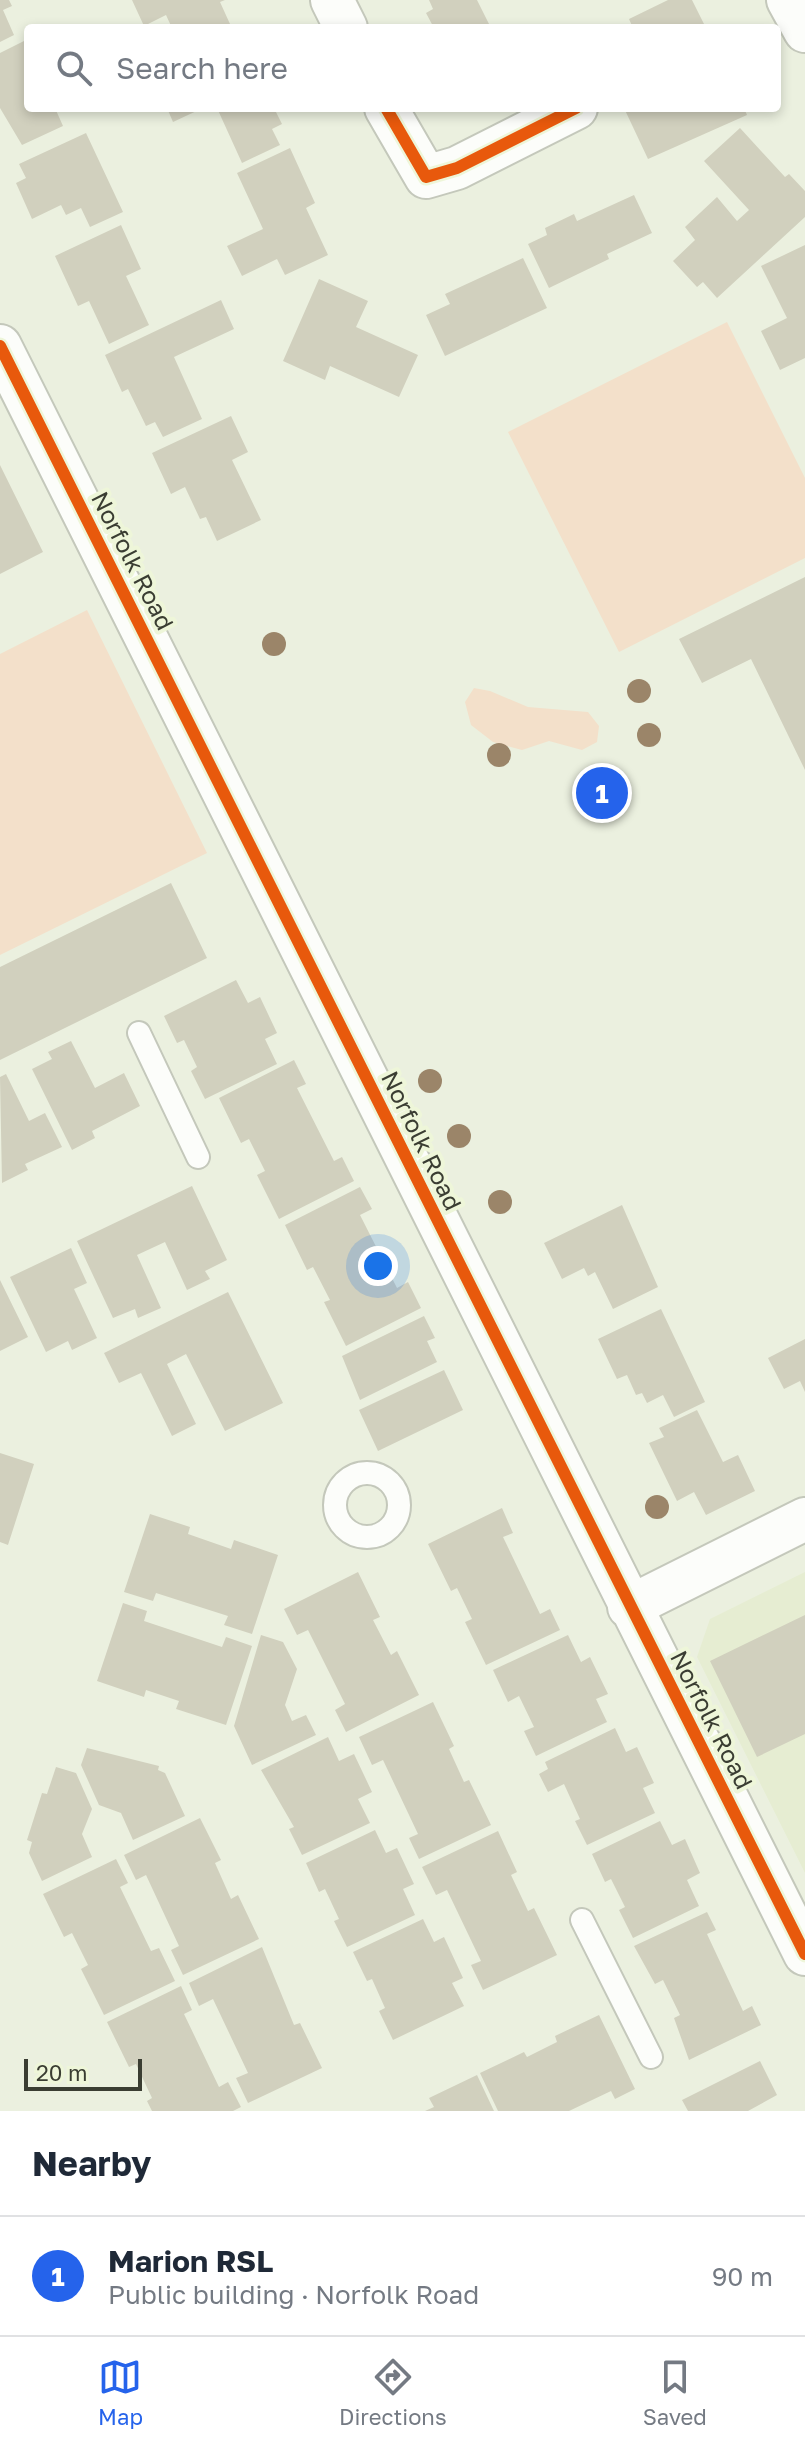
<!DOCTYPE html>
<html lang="en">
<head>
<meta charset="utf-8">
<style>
  body { margin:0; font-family:"Golos Text",sans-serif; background:#f2f2f3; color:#1f2937 }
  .scale { position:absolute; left:24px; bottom:20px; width:118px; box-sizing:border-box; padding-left:8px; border:4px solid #3a3d32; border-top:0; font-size:22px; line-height:28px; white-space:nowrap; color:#3a3d32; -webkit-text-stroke:6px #eef6d9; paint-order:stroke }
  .you { position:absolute; left:378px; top:1266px; width:28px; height:28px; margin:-20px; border:6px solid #fff; border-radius:50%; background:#1a73e8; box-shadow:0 0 0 12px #1a73e833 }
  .badge { display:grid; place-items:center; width:52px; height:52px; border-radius:50%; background:#2563eb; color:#fff; font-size:26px; font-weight:700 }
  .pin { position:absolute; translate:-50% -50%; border:4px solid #fff; box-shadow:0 2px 8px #0006 }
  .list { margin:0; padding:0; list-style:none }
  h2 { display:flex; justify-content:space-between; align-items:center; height:104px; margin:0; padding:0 32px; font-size:34px }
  h2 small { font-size:26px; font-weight:400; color:#747a83 }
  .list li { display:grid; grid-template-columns:52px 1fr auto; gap:24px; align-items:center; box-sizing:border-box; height:120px; padding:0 32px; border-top:2px solid #e0e1e3 }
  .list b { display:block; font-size:30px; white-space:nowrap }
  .list p { margin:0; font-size:26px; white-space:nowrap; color:#747a83 }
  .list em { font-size:26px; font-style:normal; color:#747a83 }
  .icon { flex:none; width:44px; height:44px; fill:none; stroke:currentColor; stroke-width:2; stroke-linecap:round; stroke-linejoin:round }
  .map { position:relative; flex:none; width:805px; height:2111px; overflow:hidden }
  .search { position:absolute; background:#fff; box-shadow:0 4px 12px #0003; left:24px; right:24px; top:24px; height:88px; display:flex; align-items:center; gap:20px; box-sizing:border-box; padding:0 28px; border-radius:8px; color:#747a83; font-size:30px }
  .sheet { height:224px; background:#fff }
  nav { display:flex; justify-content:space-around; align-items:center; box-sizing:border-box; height:112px; border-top:2px solid #e0e1e3; background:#fff; font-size:22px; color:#747a83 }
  nav a { display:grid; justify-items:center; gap:4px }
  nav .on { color:#2563eb }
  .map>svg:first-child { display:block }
  .built { fill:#e6edd2 }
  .green { fill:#f3e0ca }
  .building { fill:#d1d0be }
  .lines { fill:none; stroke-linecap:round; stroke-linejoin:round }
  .lane-casing { stroke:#c4c8bb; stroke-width:26 }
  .street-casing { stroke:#c4c8bb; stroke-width:46 }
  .lane { stroke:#fcfdfa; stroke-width:22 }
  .street { stroke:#fcfdfa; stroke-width:42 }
  .cycleway-casing { stroke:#eef6d9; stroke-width:17 }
  .cycleway { stroke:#e8590c; stroke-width:12 }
  .tree { fill:#9b8569 }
  .labels { text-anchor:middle; stroke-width:8; stroke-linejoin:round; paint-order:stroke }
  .street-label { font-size:24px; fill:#3a3d32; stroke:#eef6d9 }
</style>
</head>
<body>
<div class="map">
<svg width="805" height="2111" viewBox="0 0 805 2111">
  <rect width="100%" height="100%" fill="#ebf0df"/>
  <path class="built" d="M 805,1572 L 805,1873 L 697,1657 L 710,1619 Z"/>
  <path class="green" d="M 727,322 L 805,478 L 805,558 L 619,652 L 508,432 Z
    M 87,610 L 207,853 L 0,955 L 0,654 Z
    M 474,688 L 490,691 L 528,707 L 588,712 L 599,726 L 597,742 L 582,750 L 549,741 L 522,750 L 493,742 L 471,725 L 465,702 Z"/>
  <path class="building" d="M 0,0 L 9,0 L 12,6 L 3,10 L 14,35 L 0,42 Z
    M 132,0 L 225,0 L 220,2 L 230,24 L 223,28 L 172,28 L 166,15 L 144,26 Z
    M 429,0 L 477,0 L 491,28 L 434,28 L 426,13 L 433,9 Z
    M 668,0 L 692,0 L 706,28 L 633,28 L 629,19 Z
    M 28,39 L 28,108 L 55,108 L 63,126 L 22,145 L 0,108 L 0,53 Z
    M 167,108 L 203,108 L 173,122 Z
    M 217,108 L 274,108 L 282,124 L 272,129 L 280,145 L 242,163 Z
    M 624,108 L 744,108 L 747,115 L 648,159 Z
    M 740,128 L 785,177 L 789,174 L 805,191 L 805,217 L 717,298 L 703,282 L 697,287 L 673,261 L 695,240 L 685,227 L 717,197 L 737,221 L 749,210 L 704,161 Z
    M 86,133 L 123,212 L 90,227 L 81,208 L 66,215 L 61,205 L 32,219 L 16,183 L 26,178 L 19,164 Z
    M 290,148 L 315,203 L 306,208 L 328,255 L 285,275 L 277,259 L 242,276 L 227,246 L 263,229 L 237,173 Z
    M 634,195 L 652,233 L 607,254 L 609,259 L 549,288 L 528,244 L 547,235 L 545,228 L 574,214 L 577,221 Z
    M 121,225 L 141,269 L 126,276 L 149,325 L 109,344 L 89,301 L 78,306 L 55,256 Z
    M 805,245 L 805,358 L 780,370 L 761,331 L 787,318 L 761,266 Z
    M 523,258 L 547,308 L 445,356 L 426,315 L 450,304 L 445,294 Z
    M 319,279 L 368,301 L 356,327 L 418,355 L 399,397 L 330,366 L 325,380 L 283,361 Z
    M 221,300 L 234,329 L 174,357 L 202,419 L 163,437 L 155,422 L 146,426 L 128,389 L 122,392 L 105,355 Z
    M 231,416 L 248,452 L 232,460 L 261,520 L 217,541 L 206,517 L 200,519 L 185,487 L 171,494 L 152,453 Z
    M 0,465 L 43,552 L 0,574 Z
    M 805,577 L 805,770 L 751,659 L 702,683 L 679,639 Z
    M 171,883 L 207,958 L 0,1060 L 0,967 Z
    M 236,980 L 248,1003 L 260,997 L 277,1033 L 265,1039 L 277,1064 L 205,1099 L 191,1071 L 197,1067 L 184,1040 L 177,1043 L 164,1016 Z
    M 71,1041 L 95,1088 L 124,1073 L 140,1106 L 92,1131 L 95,1138 L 72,1150 L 32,1069 L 52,1059 L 48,1052 Z
    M 294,1060 L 306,1084 L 297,1088 L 334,1161 L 342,1157 L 354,1181 L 279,1219 L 257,1175 L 265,1171 L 249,1139 L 241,1143 L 219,1098 Z
    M 6,1074 L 29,1121 L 45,1113 L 62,1147 L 25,1164 L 28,1170 L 2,1183 L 0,1077 Z
    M 192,1186 L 227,1260 L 205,1271 L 210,1279 L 187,1290 L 165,1242 L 137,1255 L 161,1308 L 138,1318 L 135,1309 L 113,1318 L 77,1241 Z
    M 360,1187 L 372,1209 L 360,1215 L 397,1288 L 408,1282 L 421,1308 L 346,1346 L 324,1302 L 330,1300 L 313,1267 L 307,1270 L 285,1225 Z
    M 622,1205 L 658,1287 L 613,1309 L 595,1272 L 588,1276 L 584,1268 L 562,1279 L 544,1243 Z
    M 71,1248 L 87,1283 L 74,1289 L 97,1338 L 72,1350 L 68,1341 L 46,1352 L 10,1277 Z
    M 0,1280 L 28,1337 L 0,1351 Z
    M 228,1292 L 283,1403 L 225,1431 L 186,1354 L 167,1364 L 196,1424 L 172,1436 L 141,1373 L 119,1383 L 104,1353 Z
    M 661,1309 L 705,1402 L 674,1417 L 663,1395 L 647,1403 L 642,1393 L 636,1395 L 627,1375 L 617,1379 L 598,1339 Z
    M 424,1316 L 435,1338 L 427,1341 L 437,1362 L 360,1400 L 342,1356 Z
    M 805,1339 L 805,1392 L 800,1381 L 784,1389 L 768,1358 Z
    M 444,1370 L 463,1410 L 378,1451 L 359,1410 Z
    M 697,1410 L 723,1462 L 738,1455 L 755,1491 L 706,1515 L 694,1492 L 677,1501 L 649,1443 L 664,1437 L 659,1428 Z
    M 0,1453 L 34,1464 L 8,1545 L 0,1542 Z
    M 502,1508 L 513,1533 L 503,1537 L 540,1614 L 550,1609 L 560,1630 L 486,1665 L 465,1622 L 472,1619 L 457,1588 L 451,1591 L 428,1544 Z
    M 150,1514 L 190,1527 L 188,1534 L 231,1549 L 234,1540 L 278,1555 L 252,1634 L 224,1625 L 228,1616 L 156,1593 L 153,1601 L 124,1592 Z
    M 358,1572 L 380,1617 L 373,1620 L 391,1655 L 397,1651 L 419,1695 L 346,1732 L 335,1710 L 345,1704 L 308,1630 L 297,1635 L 284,1609 Z
    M 123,1603 L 147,1611 L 144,1621 L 222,1647 L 226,1637 L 252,1646 L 226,1725 L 176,1709 L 179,1701 L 146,1690 L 144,1697 L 97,1681 Z
    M 805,1615 L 805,1734 L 757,1757 L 710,1661 Z
    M 261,1635 L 283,1642 L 297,1669 L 285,1705 L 292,1721 L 306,1715 L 316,1735 L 252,1765 L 234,1726 Z
    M 568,1635 L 581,1662 L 590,1657 L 608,1694 L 596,1699 L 607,1722 L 536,1756 L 524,1731 L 534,1727 L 519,1696 L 508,1702 L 493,1670 Z
    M 433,1702 L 454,1746 L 449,1749 L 464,1782 L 469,1780 L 491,1825 L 419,1859 L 409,1838 L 418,1834 L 383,1760 L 372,1765 L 359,1737 Z
    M 615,1728 L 626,1752 L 637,1747 L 654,1783 L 643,1788 L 655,1813 L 587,1845 L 575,1821 L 580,1819 L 564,1784 L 548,1792 L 539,1774 L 548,1769 L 545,1762 Z
    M 328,1737 L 339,1761 L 354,1754 L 372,1792 L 358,1799 L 370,1823 L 302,1855 L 289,1829 L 294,1827 L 261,1770 Z
    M 87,1748 L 159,1766 L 158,1770 L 165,1773 L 185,1816 L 133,1840 L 121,1813 L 99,1805 L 81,1765 Z
    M 56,1767 L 76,1773 L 92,1809 L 82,1834 L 92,1857 L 42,1881 L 29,1853 L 32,1842 L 27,1840 L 42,1793 L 47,1794 Z
    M 200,1818 L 221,1860 L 215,1863 L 231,1899 L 238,1895 L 259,1939 L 183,1975 L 171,1950 L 179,1946 L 146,1875 L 136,1880 L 124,1855 Z
    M 660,1821 L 672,1845 L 685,1839 L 700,1873 L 687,1880 L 699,1906 L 633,1938 L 619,1910 L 625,1907 L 611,1879 L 605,1882 L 592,1854 Z
    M 375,1830 L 386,1853 L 397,1848 L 414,1884 L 403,1889 L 415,1915 L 347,1947 L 334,1921 L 339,1919 L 325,1889 L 319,1892 L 306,1863 Z
    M 498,1831 L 517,1872 L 511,1875 L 528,1911 L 534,1908 L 557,1955 L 483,1990 L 471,1965 L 481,1961 L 447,1890 L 436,1895 L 422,1867 Z
    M 116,1859 L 128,1883 L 120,1887 L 151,1951 L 159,1948 L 175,1981 L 104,2015 L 81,1969 L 88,1965 L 72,1933 L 64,1937 L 43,1894 Z
    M 707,1912 L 716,1930 L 707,1934 L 743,2011 L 752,2006 L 761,2025 L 689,2060 L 674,2018 L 680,2015 L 663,1980 L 655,1984 L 634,1946 Z
    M 423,1919 L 434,1942 L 444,1937 L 463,1978 L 452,1983 L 464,2006 L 393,2040 L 379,2011 L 385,2008 L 372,1979 L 367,1981 L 353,1952 Z
    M 262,1947 L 294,2025 L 300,2023 L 322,2068 L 248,2103 L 236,2078 L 248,2073 L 213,1999 L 199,2006 L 189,1983 Z
    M 181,1986 L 192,2010 L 184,2014 L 219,2087 L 228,2082 L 241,2107 L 233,2111 L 152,2111 L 147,2101 L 152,2098 L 136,2064 L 129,2067 L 107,2022 Z
    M 599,2015 L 635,2089 L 615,2099 L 611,2091 L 569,2111 L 498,2111 L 480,2073 L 524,2052 L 527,2057 L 557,2042 L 555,2036 Z
    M 760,2061 L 777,2095 L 748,2111 L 688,2111 L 682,2100 Z
    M 477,2075 L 494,2111 L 425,2111 L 434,2107 L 429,2098 Z"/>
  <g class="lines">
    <g class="lane-casing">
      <path id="lane" d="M 139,1033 L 198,1157
        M335 1505a32 32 0 1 1 64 0a32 32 0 1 1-64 0Z
        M 582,1920 L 651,2057"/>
    </g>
    <g class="street-casing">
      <path id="street" d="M 332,0 L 346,28
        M 788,0 L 805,31
        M 386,108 L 426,177 L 457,168 L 576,108
        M 0,346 L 805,1954
        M 629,1607 L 805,1519"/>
    </g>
    <use href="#lane" class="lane"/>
    <use href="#street" class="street"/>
    <g class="cycleway-casing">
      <path id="cycleway" d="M 386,108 L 426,177 L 457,168 L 576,108
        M 0,346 L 805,1954"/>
    </g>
    <use href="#cycleway" class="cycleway"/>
  </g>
  <g class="tree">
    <circle cx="274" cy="644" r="12"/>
    <circle cx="639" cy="691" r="12"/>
    <circle cx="649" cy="735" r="12"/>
    <circle cx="499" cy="755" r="12"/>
    <circle cx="430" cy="1081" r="12"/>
    <circle cx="459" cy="1136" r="12"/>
    <circle cx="500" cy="1202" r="12"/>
    <circle cx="657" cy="1507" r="12"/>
  </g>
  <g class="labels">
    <g class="street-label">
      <text transform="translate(132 561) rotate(63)" y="8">Norfolk Road</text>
      <text transform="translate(421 1141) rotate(64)" y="8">Norfolk Road</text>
      <text transform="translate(711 1720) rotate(63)" y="8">Norfolk Road</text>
    </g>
  </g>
</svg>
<div class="scale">20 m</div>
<div class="you"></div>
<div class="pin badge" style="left:602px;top:793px">1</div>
<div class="search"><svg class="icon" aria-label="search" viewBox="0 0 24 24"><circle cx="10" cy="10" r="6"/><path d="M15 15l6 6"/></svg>Search here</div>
</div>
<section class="sheet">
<h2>Nearby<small></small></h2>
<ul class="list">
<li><span class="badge">1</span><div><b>Marion RSL</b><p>Public building · Norfolk Road</p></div><em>90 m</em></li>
</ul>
</section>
<nav>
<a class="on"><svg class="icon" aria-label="map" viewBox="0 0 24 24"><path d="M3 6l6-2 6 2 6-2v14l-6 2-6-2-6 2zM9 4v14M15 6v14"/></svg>Map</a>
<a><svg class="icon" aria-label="directions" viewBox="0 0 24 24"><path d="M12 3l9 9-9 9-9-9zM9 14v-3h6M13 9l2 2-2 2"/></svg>Directions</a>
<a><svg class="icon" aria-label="saved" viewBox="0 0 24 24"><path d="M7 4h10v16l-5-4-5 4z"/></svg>Saved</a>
</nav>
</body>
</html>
